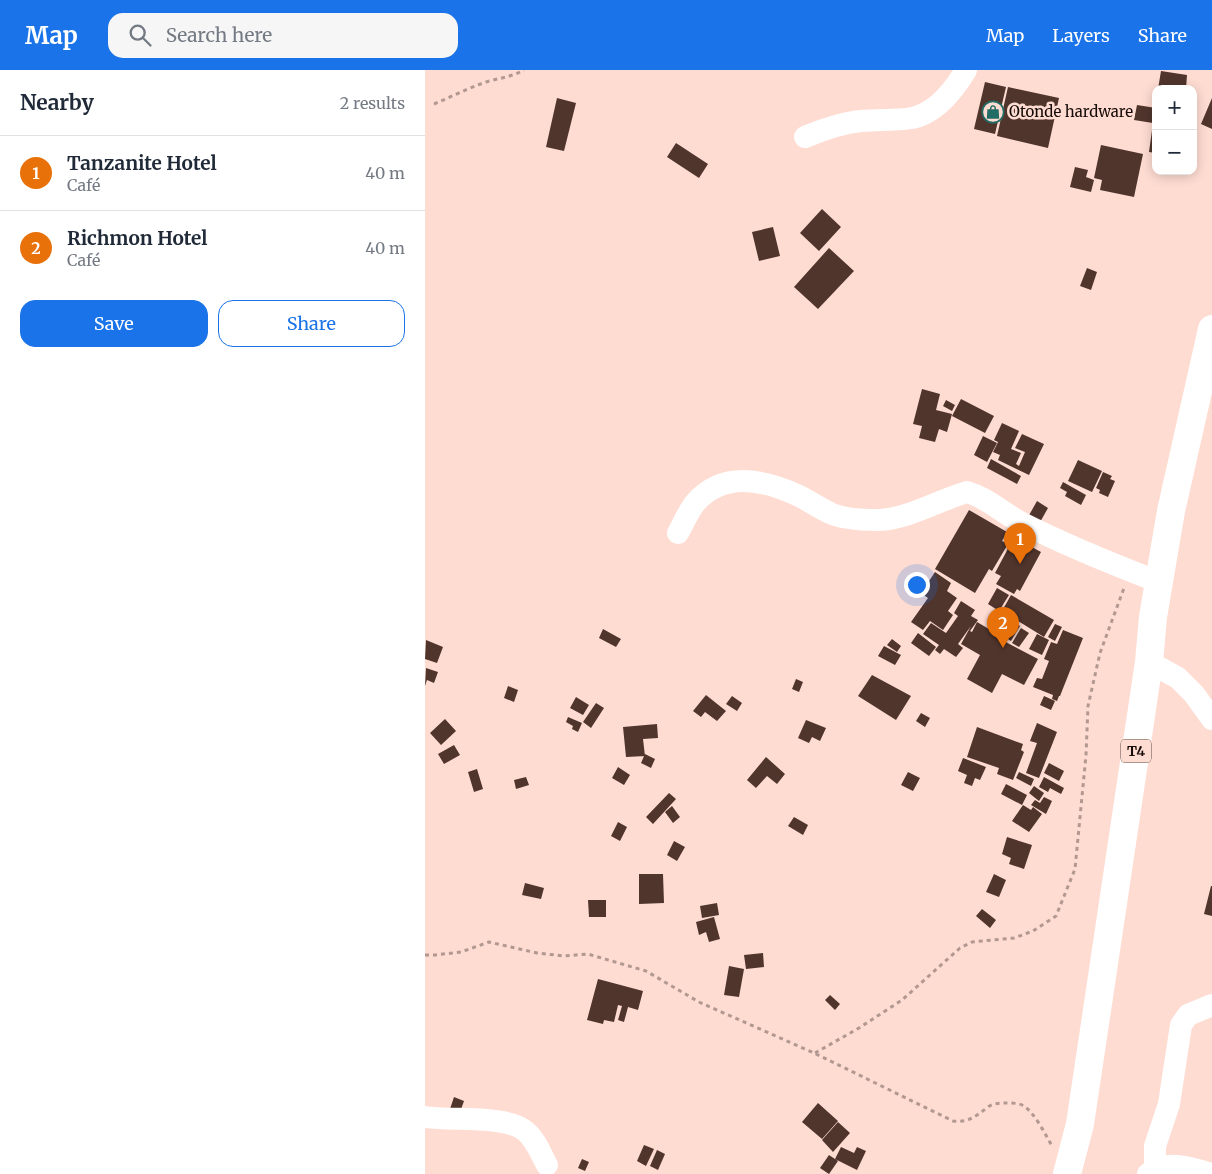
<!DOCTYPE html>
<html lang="en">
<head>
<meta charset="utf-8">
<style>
  body { margin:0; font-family:Merriweather,serif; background:#f6f6f7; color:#1f2937 }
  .controls { position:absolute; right:15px; top:15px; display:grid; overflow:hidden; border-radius:10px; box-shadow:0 2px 12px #0003 }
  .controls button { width:45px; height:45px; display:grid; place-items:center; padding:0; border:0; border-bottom:1px solid #e0e1e3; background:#fff; color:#1f2937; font:25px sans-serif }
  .you { position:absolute; left:491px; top:514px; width:18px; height:18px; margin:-12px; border:4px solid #fff; border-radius:50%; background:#1a73e8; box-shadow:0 0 0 8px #1a73e833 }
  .badge { display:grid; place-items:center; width:32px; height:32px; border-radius:50%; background:#1a73e8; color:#fff; font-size:16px; font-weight:700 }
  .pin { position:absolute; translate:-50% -41px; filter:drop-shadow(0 1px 2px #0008) }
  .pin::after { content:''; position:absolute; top:26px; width:18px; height:15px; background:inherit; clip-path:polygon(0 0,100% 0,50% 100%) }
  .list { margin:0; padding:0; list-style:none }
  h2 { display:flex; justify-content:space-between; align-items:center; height:65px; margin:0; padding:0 20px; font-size:21px }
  h2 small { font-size:16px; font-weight:400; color:#747a83 }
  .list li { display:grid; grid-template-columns:32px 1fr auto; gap:15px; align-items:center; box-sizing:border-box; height:75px; padding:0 20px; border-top:1px solid #e0e1e3 }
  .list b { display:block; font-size:19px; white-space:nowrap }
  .list p { margin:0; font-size:16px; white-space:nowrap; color:#747a83 }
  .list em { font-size:16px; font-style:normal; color:#747a83 }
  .actions { display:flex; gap:10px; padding:15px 20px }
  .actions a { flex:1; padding:11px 0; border:1px solid #1a73e8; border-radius:15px; text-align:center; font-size:18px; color:#1a73e8 }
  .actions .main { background:#1a73e8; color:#fff }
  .icon { flex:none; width:28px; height:28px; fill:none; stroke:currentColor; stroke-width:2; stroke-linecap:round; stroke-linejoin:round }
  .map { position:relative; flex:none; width:787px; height:1104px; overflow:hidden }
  header { display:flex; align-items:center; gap:30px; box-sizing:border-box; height:70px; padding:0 25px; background:#1a73e8; color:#fff }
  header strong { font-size:24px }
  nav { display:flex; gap:28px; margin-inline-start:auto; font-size:18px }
  .search { width:350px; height:45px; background:#f6f6f7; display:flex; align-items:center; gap:12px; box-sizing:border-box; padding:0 18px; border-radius:15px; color:#747a83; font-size:19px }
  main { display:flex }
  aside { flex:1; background:#fff }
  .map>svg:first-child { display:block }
  .building { fill:#50352d }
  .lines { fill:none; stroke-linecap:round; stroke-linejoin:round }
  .path { stroke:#b39891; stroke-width:3; stroke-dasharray:4 4; stroke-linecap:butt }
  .minor { stroke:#fff; stroke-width:22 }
  .highway { stroke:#fff; stroke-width:28 }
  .labels { text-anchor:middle; stroke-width:5; stroke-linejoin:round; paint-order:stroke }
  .shield { fill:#fedcd2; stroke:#5c4a45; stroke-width:1 }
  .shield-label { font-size:14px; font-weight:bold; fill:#160b08 }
  .poi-label { font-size:15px; fill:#160b08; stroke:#fedcd2; text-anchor:start }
</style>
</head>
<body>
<header>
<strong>Map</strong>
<div class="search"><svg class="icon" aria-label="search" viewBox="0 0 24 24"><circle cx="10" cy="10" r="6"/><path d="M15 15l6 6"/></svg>Search here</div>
<nav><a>Map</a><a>Layers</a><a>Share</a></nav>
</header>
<main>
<aside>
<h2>Nearby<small>2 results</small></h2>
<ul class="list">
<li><span class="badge" style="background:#e8710a">1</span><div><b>Tanzanite Hotel</b><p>Café</p></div><em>40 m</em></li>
<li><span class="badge" style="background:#e8710a">2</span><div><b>Richmon Hotel</b><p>Café</p></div><em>40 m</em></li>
</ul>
<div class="actions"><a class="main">Save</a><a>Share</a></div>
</aside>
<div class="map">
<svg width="787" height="1104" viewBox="0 0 787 1104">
  <rect width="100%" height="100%" fill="#fedcd2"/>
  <path class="building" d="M 736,1 L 762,5 L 761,19 L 733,19 Z
    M 560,12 L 581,17 L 570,64 L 549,59 Z
    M 583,17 L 634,28 L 623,78 L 572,66 Z
    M 132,28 L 151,33 L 139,81 L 121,77 Z
    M 787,28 L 787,59 L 776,54 Z
    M 712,35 L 731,38 L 731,83 L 724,82 L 728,53 L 709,50 Z
    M 251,73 L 283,94 L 274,108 L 242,87 Z
    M 676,75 L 718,84 L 709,127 L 675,120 L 677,110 L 669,108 Z
    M 650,97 L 663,100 L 661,107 L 669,110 L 666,122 L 645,117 Z
    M 397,139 L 416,157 L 394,181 L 375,163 Z
    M 348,157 L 355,186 L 334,191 L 327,162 Z
    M 404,178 L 429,201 L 393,239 L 369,217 Z
    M 662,198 L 672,202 L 666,220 L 655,216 Z
    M 497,319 L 515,324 L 511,340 L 527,344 L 522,362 L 514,359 L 510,372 L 494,368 L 497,356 L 488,354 Z
    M 536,329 L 569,346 L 560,363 L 527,346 Z
    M 521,330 L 530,335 L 527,341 L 518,336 Z
    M 577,353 L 594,361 L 586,379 L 596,383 L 591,394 L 594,396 L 600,382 L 590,378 L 597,364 L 619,374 L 604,405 L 573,390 L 575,385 L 568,382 L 573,372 L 569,370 Z
    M 558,366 L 572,373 L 562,392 L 549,385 Z
    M 566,389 L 596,406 L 592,414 L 562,398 Z
    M 653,390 L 677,401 L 667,422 L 643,411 Z
    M 678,402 L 687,406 L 685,409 L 690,411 L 683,427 L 674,423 L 675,420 L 671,418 Z
    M 638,412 L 661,425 L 656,435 L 640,426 L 642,422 L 635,418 Z
    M 612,431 L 623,438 L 614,454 L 603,447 Z
    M 544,440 L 582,462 L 577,471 L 583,474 L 567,501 L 564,499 L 550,523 L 510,499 Z
    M 594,470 L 616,482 L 595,521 L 592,519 L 589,524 L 571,514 L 576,506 L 570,503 L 587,471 L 592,474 Z
    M 510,502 L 526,513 L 522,521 L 532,528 L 523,541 L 528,545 L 518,560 L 505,551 L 498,560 L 486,552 L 503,528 L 496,523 Z
    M 572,518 L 584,525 L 574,541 L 563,534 Z
    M 586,525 L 629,550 L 619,567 L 577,541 Z
    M 536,531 L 550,540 L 546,546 L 553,550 L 545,561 L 547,562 L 552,552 L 564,559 L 572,542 L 585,550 L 575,569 L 613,589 L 599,615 L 577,604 L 567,623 L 542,609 L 555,585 L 536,574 L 546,556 L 533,574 L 538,578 L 531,587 L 519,579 L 515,584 L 510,580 L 514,575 L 498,564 L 506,553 L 521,563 L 533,546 L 529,543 Z
    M 586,551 L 595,556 L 586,571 L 578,566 Z
    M 630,554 L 637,557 L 630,571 L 623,567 Z
    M 596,558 L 604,563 L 594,577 L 587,573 Z
    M 178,559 L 196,569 L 191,577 L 174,568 Z
    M 638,560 L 658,568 L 635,626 L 634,626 L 632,631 L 627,629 L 628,625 L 608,617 L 612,608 L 617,609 L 624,591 L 619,589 L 626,572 L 632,574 Z
    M 493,563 L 511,577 L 504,586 L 486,573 Z
    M 612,564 L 624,570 L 617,585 L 604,579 Z
    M 467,569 L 476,576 L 472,582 L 462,575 Z
    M 1,570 L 18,577 L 12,593 L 0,589 Z
    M 459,576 L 476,585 L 470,595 L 453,586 Z
    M 1,598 L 13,602 L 9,613 L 2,610 L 0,616 Z
    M 447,605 L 486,626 L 471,650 L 433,626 Z
    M 371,609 L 378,612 L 374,622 L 367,619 Z
    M 83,616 L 93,620 L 89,632 L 79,628 Z
    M 281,625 L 301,641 L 292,651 L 280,642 L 276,647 L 268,641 Z
    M 307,626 L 317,633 L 312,641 L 301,634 Z
    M 619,626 L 630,631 L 626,640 L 615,635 Z
    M 151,627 L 164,635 L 158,645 L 145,638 Z
    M 171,633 L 179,638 L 166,658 L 158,652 Z
    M 496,643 L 505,648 L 500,657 L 491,651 Z
    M 143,647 L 157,653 L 153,662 L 147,659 L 148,656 L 141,652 Z
    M 20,649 L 31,661 L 16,675 L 5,663 Z
    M 381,650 L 401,658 L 395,671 L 387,667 L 384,673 L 373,668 Z
    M 612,653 L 632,662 L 614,708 L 601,703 L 612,673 L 605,671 Z
    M 232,654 L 233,668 L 218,669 L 220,686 L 201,687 L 198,657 Z
    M 552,657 L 598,674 L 596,680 L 599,682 L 588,710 L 572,704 L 574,698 L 542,687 Z
    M 29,675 L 35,685 L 19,694 L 13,684 Z
    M 220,684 L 230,689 L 226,698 L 216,693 Z
    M 341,687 L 360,704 L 352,714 L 342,706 L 331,718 L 322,710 Z
    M 538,688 L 561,697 L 555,710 L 550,708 L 547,716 L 539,713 L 542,705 L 533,701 Z
    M 624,693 L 639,701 L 634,711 L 619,703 Z
    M 193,697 L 205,705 L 199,715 L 187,708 Z
    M 52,699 L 58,719 L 49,722 L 43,702 Z
    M 483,702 L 495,708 L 488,721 L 476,715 Z
    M 594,702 L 609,709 L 606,716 L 591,708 Z
    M 101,707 L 104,715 L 91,719 L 89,710 Z
    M 619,707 L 639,718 L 636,724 L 625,718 L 623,722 L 614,717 Z
    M 581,714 L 602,725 L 597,735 L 576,724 Z
    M 609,716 L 619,723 L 614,731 L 604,723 Z
    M 244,723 L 251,729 L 228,754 L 221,747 Z
    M 619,727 L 627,731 L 621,744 L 606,735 L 610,730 L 615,733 Z
    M 598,735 L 606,740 L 608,737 L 617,744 L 604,762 L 587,751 Z
    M 247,736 L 255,747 L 248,753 L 240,742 Z
    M 369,747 L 383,755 L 378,765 L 363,756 Z
    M 193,752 L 202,757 L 195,771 L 186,766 Z
    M 582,767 L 607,775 L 599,799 L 584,794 L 586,788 L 577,784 Z
    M 249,771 L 260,777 L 252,791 L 242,785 Z
    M 214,804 L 238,804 L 239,833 L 214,834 Z
    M 569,804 L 581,810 L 574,827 L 561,822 Z
    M 100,813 L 119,818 L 116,829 L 97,825 Z
    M 786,816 L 787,816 L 787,846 L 779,844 Z
    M 163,830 L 181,830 L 181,847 L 164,847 Z
    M 292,833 L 294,845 L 277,848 L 275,836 Z
    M 557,839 L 571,850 L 565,858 L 551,846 Z
    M 289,847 L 295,869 L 284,872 L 281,862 L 274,865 L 271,852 Z
    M 338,883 L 339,897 L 321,899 L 319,885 Z
    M 304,896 L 319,899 L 314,927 L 299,925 Z
    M 173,909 L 218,921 L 213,940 L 203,937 L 199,952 L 193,950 L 197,936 L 193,935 L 189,952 L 179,950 L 178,954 L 162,950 Z
    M 405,925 L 415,934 L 410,940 L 400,930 Z
    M 29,1027 L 39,1031 L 34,1045 L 24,1042 Z
    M 393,1033 L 413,1051 L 397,1069 L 377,1052 Z
    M 413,1052 L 425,1063 L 408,1082 L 397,1070 Z
    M 219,1075 L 229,1079 L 221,1096 L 212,1091 Z
    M 416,1077 L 429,1083 L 432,1077 L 441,1081 L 432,1100 L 410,1089 Z
    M 232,1080 L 240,1084 L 233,1100 L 225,1096 Z
    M 404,1085 L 413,1091 L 404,1104 L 395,1098 Z
    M 157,1089 L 164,1092 L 160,1101 L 153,1098 Z"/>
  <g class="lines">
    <path class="path" d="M 9,34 C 26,27 43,18 61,12 C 74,8 87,7 99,0
      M 0,885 L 10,885 L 36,882 L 64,872 L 112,883 L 139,886 L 163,884 L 221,901 L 274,932 L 389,983 L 528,1051 C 543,1053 551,1046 563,1037 C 568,1033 575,1033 581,1033 C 586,1033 593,1033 597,1035 C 609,1041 620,1064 627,1076
      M 390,983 L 434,958 L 477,930 L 535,878 L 547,872 L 589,868 L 608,861 L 631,846 L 650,799 L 661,685 L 663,636 L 675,583 L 699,518"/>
    <path class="minor" d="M 380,67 C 399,59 416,53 436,51 C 453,49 470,51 487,48 C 511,43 529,20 541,0
      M 253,463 C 258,454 263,442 270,433 C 298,401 337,409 372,425 C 383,430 394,438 405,443 C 417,449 441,450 454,450 C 483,449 514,430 542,422 C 563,428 576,442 595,452 C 640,475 687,494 734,512
      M 724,592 L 753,608 L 769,624 L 787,649
      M 0,1047 C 26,1051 79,1045 99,1060 C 110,1068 116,1084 122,1095
      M 730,1098 L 730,1076 L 744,1034 L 756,955 L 763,945 L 787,935
      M 723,1104 C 740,1089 767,1098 786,1104"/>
    <path class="highway" d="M 642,1104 L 655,1054 L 724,592 L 728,547 L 746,441 L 787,259"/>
  </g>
  <defs>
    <g id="shop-ring" transform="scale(1.125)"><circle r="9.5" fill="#fedcd2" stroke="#226c66" stroke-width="1.5"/><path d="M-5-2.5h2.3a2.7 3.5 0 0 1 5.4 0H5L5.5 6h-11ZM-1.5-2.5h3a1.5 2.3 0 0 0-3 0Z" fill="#226c66"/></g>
  </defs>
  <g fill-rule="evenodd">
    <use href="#shop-ring" x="568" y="42"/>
  </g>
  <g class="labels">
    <rect class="shield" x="696" y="669.5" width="30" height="23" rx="4"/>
    <g class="shield-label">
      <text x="711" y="686">T4</text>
    </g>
    <g class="poi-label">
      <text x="584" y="47">Otonde hardware</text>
    </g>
  </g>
</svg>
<div class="controls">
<button>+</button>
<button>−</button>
</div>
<div class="you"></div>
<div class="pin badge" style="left:595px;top:494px;background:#e8710a">1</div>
<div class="pin badge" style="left:578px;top:578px;background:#e8710a">2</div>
</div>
</main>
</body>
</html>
